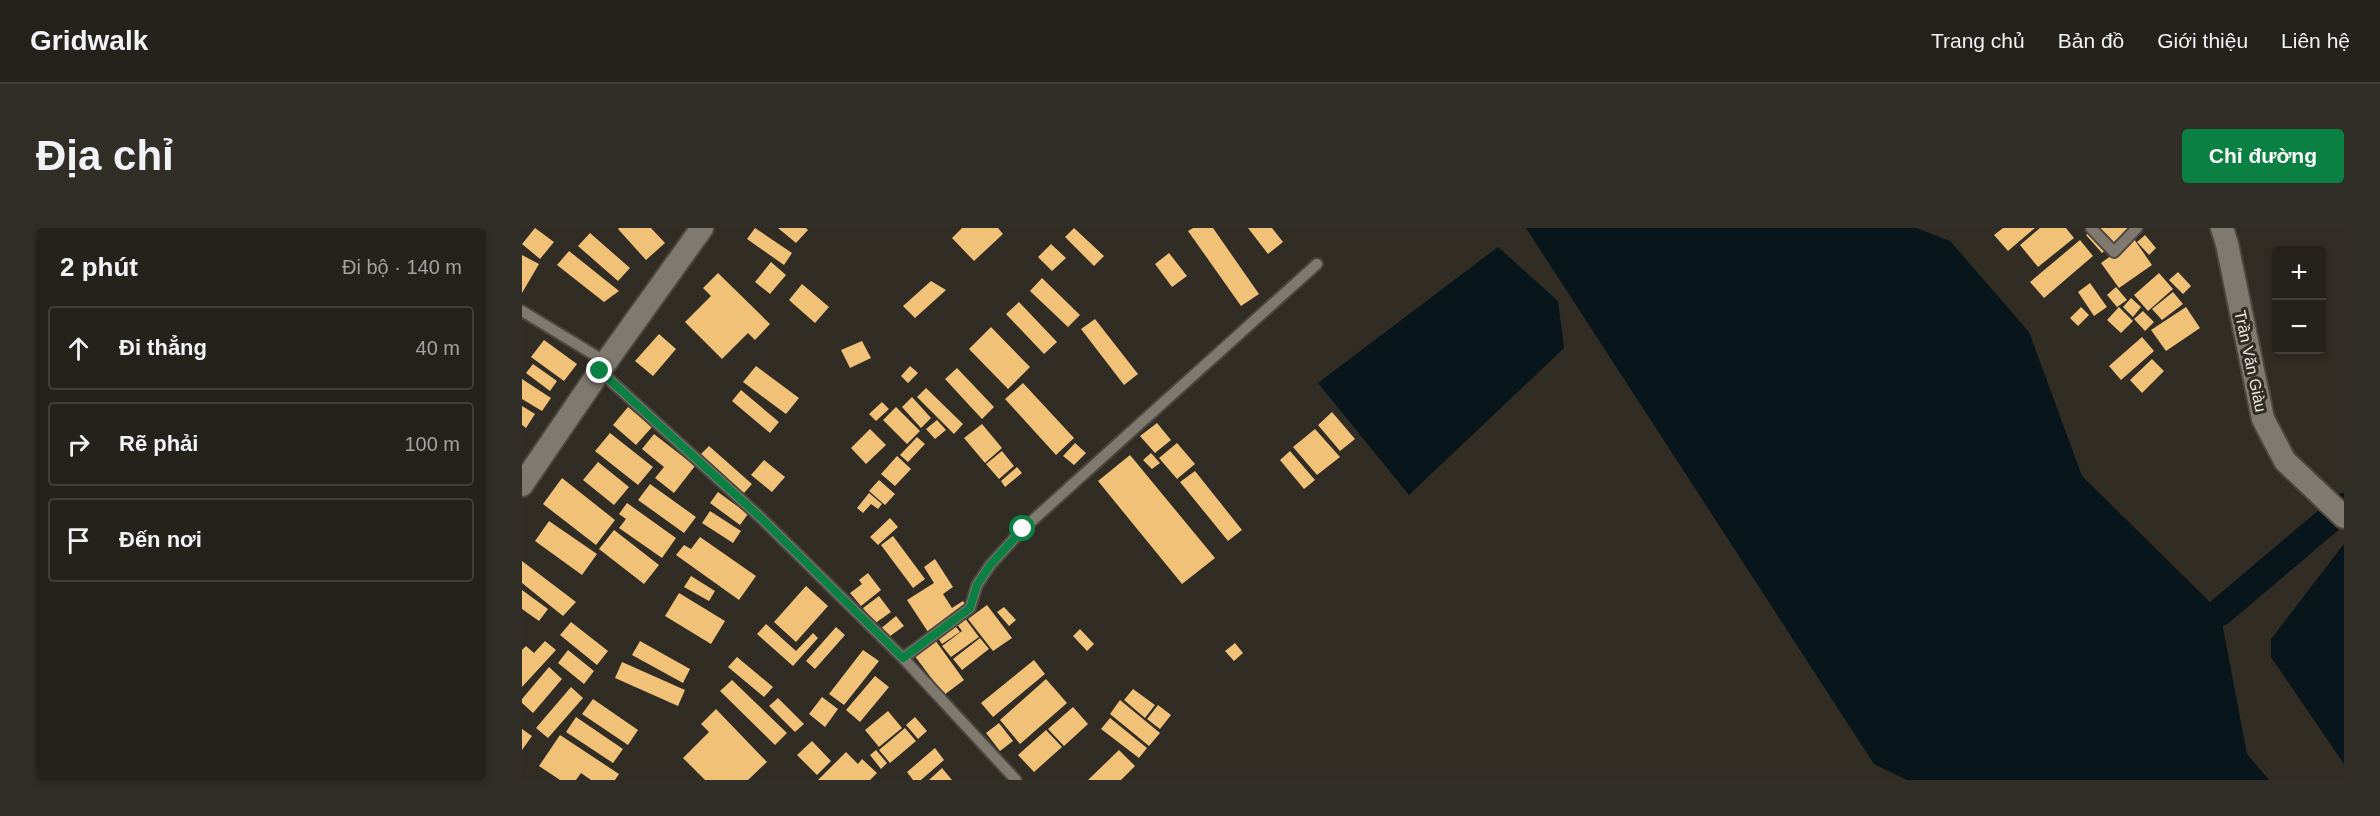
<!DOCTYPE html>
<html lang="vi">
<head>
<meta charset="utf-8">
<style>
  body { margin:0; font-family:Helvetica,sans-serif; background:#312e28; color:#f1f3f6 }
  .controls { position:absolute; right:18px; top:18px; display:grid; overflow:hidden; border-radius:6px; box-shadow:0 3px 9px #0003 }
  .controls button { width:54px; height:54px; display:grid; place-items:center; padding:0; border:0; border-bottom:2px solid #423e3a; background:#25211b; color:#f1f3f6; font:30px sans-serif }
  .stop { position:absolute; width:18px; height:18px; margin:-14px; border:4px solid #0b8043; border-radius:50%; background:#fff }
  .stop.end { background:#0b8043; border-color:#fff; box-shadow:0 2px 6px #0008 }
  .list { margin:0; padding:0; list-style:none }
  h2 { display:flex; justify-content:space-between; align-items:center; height:78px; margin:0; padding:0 24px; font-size:26px }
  h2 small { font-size:20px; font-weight:400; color:#a3a3a3 }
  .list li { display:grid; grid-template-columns:39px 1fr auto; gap:18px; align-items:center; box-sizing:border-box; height:84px; margin:0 12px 12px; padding:0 12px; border:2px solid #423e3a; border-radius:6px }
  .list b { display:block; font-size:22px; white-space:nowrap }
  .list em { font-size:20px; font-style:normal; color:#a3a3a3 }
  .icon { flex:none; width:33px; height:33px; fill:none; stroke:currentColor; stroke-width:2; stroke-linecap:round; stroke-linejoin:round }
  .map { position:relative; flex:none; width:1822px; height:552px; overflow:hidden; border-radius:6px }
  header { display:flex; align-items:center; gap:36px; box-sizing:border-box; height:84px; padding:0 30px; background:#25211b; border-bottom:2px solid #423e3a }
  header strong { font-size:28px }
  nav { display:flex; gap:33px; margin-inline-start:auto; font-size:21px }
  .intro { display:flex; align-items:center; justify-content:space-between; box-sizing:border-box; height:144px; padding:0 36px }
  h1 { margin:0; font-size:42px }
  .button { padding:15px 27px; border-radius:6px; background:#0b8043; color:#fff; font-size:21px; font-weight:700 }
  main { display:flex; gap:36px; padding:0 36px }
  aside { flex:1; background:#25211b; border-radius:6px; box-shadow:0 3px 9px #0003 }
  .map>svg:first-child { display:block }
  .water { fill:#08151a }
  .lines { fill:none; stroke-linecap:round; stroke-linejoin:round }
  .canal { stroke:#08151a; stroke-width:28 }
  .building { fill:#f0c177 }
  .lane-casing { stroke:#4c4841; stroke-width:14 }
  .street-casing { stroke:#4c4841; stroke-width:26 }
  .lane { stroke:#7f796f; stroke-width:10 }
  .street { stroke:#7f796f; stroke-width:22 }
  .route { stroke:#0b8043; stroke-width:8 }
  .labels { text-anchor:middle; stroke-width:6; stroke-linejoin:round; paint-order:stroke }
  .street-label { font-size:16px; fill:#efece6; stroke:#312c24 }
</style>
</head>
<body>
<header>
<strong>Gridwalk</strong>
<nav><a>Trang chủ</a><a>Bản đồ</a><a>Giới thiệu</a><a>Liên hệ</a></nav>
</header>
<div class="intro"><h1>Địa chỉ</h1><a class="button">Chỉ đường</a></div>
<main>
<aside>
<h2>2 phút<small>Đi bộ · 140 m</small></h2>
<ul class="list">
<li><svg class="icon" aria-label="ahead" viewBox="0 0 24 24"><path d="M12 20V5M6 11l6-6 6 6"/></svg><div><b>Đi thẳng</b></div><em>40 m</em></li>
<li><svg class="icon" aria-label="right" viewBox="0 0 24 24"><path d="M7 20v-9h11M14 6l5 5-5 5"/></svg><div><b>Rẽ phải</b></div><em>100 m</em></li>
<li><svg class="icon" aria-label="arrive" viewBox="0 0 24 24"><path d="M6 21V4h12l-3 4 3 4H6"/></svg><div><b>Đến nơi</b></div></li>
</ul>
</aside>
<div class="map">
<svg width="1822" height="552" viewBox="0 0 1822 552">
  <rect width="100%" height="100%" fill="#312c24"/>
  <path class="water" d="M 1004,0 L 1394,0 L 1428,13 L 1507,104 L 1560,248 L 1698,384 L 1725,526 L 1747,552 L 1385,552 L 1352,536 Z
    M 976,19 L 1036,73 L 1042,120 L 887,267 L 796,155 Z
    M 1822,316 L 1822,536 L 1749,429 L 1749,411 Z"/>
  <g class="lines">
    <path class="canal" d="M 1698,384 L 1822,279"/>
  </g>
  <path class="building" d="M 13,0 L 32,14 L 18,31 L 0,16 Z
    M 97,0 L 129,0 L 143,15 L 124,32 L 96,1 Z
    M 233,0 L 270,25 L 262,37 L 225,11 Z
    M 256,0 L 284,0 L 286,2 L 274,15 Z
    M 440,0 L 476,0 L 481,6 L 452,33 L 430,10 Z
    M 552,0 L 582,28 L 572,38 L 543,9 Z
    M 671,0 L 691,0 L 737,66 L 719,78 L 666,3 Z
    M 726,0 L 750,0 L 761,14 L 746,26 Z
    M 1481,0 L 1513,0 L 1486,23 L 1472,7 Z
    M 1518,0 L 1544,0 L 1552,10 L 1516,39 L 1498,17 Z
    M 1573,0 L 1608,0 L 1580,25 L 1564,7 Z
    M 68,5 L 108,40 L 96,53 L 56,18 Z
    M 1623,7 L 1634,20 L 1627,27 L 1615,14 Z
    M 1612,11 L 1630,37 L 1597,60 L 1579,35 Z
    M 1558,12 L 1571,28 L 1522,70 L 1508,54 Z
    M 529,16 L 544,30 L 530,43 L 516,29 Z
    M 47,23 L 97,63 L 82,74 L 35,37 Z
    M 647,25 L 665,48 L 650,59 L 633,36 Z
    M 0,27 L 17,36 L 0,65 Z
    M 249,34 L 264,47 L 248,66 L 233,54 Z
    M 1656,44 L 1669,58 L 1661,66 L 1647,52 Z
    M 196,45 L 248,96 L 233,112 L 226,105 L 200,131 L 163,94 L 189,68 L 181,60 Z
    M 1637,45 L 1651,61 L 1626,83 L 1612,67 Z
    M 520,50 L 558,87 L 546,99 L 508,63 Z
    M 409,53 L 424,62 L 393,90 L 381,78 Z
    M 1568,55 L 1585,79 L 1572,88 L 1556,64 Z
    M 280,56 L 307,79 L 293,95 L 267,72 Z
    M 1594,59 L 1605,72 L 1595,79 L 1585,67 Z
    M 1651,64 L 1661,76 L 1640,92 L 1630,81 Z
    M 1609,70 L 1619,79 L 1611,89 L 1601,79 Z
    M 497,74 L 535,114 L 522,126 L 484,86 Z
    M 1559,79 L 1567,87 L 1556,98 L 1548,90 Z
    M 1597,79 L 1611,93 L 1599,105 L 1585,92 Z
    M 1664,79 L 1678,100 L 1644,123 L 1629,102 Z
    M 1621,83 L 1632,94 L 1623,103 L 1612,91 Z
    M 573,91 L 616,146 L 602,157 L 559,101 Z
    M 469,99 L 508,139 L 486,161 L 447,121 Z
    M 137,106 L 154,121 L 131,148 L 113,133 Z
    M 1620,109 L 1632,123 L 1599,152 L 1587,138 Z
    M 22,112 L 55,136 L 42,153 L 9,129 Z
    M 340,113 L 349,130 L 328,140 L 319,122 Z
    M 1630,131 L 1642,143 L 1620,165 L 1608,152 Z
    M 11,136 L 35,153 L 28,163 L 4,145 Z
    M 234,138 L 277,170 L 264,186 L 221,154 Z
    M 388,138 L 396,145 L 386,155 L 379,148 Z
    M 435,140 L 472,179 L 460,191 L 423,151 Z
    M 0,151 L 29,170 L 20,183 L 0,171 Z
    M 501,155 L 552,210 L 534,227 L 483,171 Z
    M 404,160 L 441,196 L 432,206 L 395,169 Z
    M 219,162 L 257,194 L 248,205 L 210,173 Z
    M 390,169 L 409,190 L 399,200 L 380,179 Z
    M 360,174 L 367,181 L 354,193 L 347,186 Z
    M 0,178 L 13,186 L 4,200 L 0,197 Z
    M 106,179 L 130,199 L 114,217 L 91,197 Z
    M 374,179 L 398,203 L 385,216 L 361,192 Z
    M 810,184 L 833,211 L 818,223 L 796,197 Z
    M 415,192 L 424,202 L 413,211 L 404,201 Z
    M 635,195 L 649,212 L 633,225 L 618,208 Z
    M 460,196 L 480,220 L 463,235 L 442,210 Z
    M 348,201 L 364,217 L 344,236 L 329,220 Z
    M 793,201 L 818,229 L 795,247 L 771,219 Z
    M 88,205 L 131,239 L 116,257 L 73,223 Z
    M 132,206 L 173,238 L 152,265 L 133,250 L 142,239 L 120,221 Z
    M 395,209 L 403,216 L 386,234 L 378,227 Z
    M 553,215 L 564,225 L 552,237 L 541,228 Z
    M 655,215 L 673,236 L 655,251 L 637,230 Z
    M 187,218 L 230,256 L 222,265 L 178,227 Z
    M 480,223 L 492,238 L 477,251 L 464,236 Z
    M 768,223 L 793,252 L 782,261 L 758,232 Z
    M 629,225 L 638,235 L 630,241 L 621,232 Z
    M 608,227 L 693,330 L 660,356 L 576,253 Z
    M 375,228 L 389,241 L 373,258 L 359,246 Z
    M 242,232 L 263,249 L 250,264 L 229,247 Z
    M 76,234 L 107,259 L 92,277 L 61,252 Z
    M 495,239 L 500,245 L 483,259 L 479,253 Z
    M 673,243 L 720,302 L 706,313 L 658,254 Z
    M 40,250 L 93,292 L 74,317 L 21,276 Z
    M 357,252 L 373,266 L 363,277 L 347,263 Z
    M 128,256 L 174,289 L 162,305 L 116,272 Z
    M 196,264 L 226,286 L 218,297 L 188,275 Z
    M 347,265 L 360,276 L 356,281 L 349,276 L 341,285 L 335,280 Z
    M 105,275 L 154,310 L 140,330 L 97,300 L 104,291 L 97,286 Z
    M 188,283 L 219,303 L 211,315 L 180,295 Z
    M 368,290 L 376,299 L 356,317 L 348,309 Z
    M 27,293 L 75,326 L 60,347 L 13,313 Z
    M 92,302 L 137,337 L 122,356 L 77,321 Z
    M 371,308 L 403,351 L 391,360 L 359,317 Z
    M 178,309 L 234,348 L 217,372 L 154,327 L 162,317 L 169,321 Z
    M 413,331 L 431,359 L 421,366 L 430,380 L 441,373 L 445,379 L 406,404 L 385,372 L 412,355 L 402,339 Z
    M 0,333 L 54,374 L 41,388 L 0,355 Z
    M 346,345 L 359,362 L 339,378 L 328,365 L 340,356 L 337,352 Z
    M 169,348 L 193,363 L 187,373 L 162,359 Z
    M 284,358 L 306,378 L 274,414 L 252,394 Z
    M 0,362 L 26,381 L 17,393 L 0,381 Z
    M 157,365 L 203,393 L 189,416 L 143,388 Z
    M 357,368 L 369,384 L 352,396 L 341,380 Z
    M 465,377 L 490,410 L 471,423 L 446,391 Z
    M 482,379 L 494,392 L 487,398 L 475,384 Z
    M 374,388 L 382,398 L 364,411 L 357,402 Z
    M 442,389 L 457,409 L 429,429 L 420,418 L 440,403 L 434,395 Z
    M 49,394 L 86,423 L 75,437 L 38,407 Z
    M 431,395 L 438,404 L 420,416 L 414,407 Z
    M 244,396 L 274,423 L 291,405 L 296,410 L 271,438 L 235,406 Z
    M 314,399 L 323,407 L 293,441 L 284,433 Z
    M 558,401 L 572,416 L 565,423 L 551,408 Z
    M 458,410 L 467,421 L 440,442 L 431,431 Z
    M 413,412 L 442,452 L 422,467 L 392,427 Z
    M 23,413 L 34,422 L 0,459 L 0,422 L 4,418 L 12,425 Z
    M 118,413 L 168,441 L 161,455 L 110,427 Z
    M 713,415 L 721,425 L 712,433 L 703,423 Z
    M 46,422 L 72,443 L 62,456 L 36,435 Z
    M 341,422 L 357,433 L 322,477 L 307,466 Z
    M 215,429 L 251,459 L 242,469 L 206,439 Z
    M 512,432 L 523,446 L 471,489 L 459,475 Z
    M 100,434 L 163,462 L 156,478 L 93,450 Z
    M 27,439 L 40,451 L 11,485 L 0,475 L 0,471 Z
    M 353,448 L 367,459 L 338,494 L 324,482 Z
    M 524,451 L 545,475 L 498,516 L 478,492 Z
    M 210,452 L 265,505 L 253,517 L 198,463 Z
    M 49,459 L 61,470 L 26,510 L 14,500 Z
    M 611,461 L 633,477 L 623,490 L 602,472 Z
    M 300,469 L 316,481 L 303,499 L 287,486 Z
    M 256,470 L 282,496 L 273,504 L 247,478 Z
    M 71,471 L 116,502 L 106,517 L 60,486 Z
    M 598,472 L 638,505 L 627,518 L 588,486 Z
    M 636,477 L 649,487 L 638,501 L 625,491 Z
    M 551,479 L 566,496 L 542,518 L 526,501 Z
    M 194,481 L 245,534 L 226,552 L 183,552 L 161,530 L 187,504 L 179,496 Z
    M 366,483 L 380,500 L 357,519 L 343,502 Z
    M 54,489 L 101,521 L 91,535 L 44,504 Z
    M 393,489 L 405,503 L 396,511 L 384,497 Z
    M 588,490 L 625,520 L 617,530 L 579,501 Z
    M 477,495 L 491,513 L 478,523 L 464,505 Z
    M 383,500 L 394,513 L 368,535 L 357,522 Z
    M 0,501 L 10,508 L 0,522 Z
    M 524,502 L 540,519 L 512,544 L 496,527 Z
    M 38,507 L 97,546 L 93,552 L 69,552 L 59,545 L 54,552 L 38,552 L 17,538 Z
    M 290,513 L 309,533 L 295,547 L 275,527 Z
    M 413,520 L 422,532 L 399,552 L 391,552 L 385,544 Z
    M 354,522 L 365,535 L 359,541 L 348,527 Z
    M 597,522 L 613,538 L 599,552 L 566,552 Z
    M 324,524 L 336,536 L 340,531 L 355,545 L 348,552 L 296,552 Z
    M 420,540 L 430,552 L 407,552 Z"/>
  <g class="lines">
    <g class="lane-casing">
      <path id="lane" d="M 1569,0 L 1592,24 L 1615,0
        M 0,83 L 84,134
        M 78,143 L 238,289 L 381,430 L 494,552
        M 381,430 L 448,380 L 455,357 L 469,336 L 501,301 L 795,36"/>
    </g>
    <g class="street-casing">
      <path id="street" d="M 1700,0 L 1705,16 L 1741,191 L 1763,233 L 1822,289
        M 0,257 L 84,134 L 180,0"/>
    </g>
    <use href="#lane" class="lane"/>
    <use href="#street" class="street"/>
  </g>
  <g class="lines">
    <path class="route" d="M 78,143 L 238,289 L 381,430 L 448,380 L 455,357 L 469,336 L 501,301"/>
  </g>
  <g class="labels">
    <g class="street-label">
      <text transform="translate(1729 133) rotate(78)" y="6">Trần Văn Giàu</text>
    </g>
  </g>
</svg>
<div class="controls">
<button>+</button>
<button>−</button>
</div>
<div class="stop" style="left:501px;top:301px"></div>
<div class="stop end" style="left:78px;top:143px"></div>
</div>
</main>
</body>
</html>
